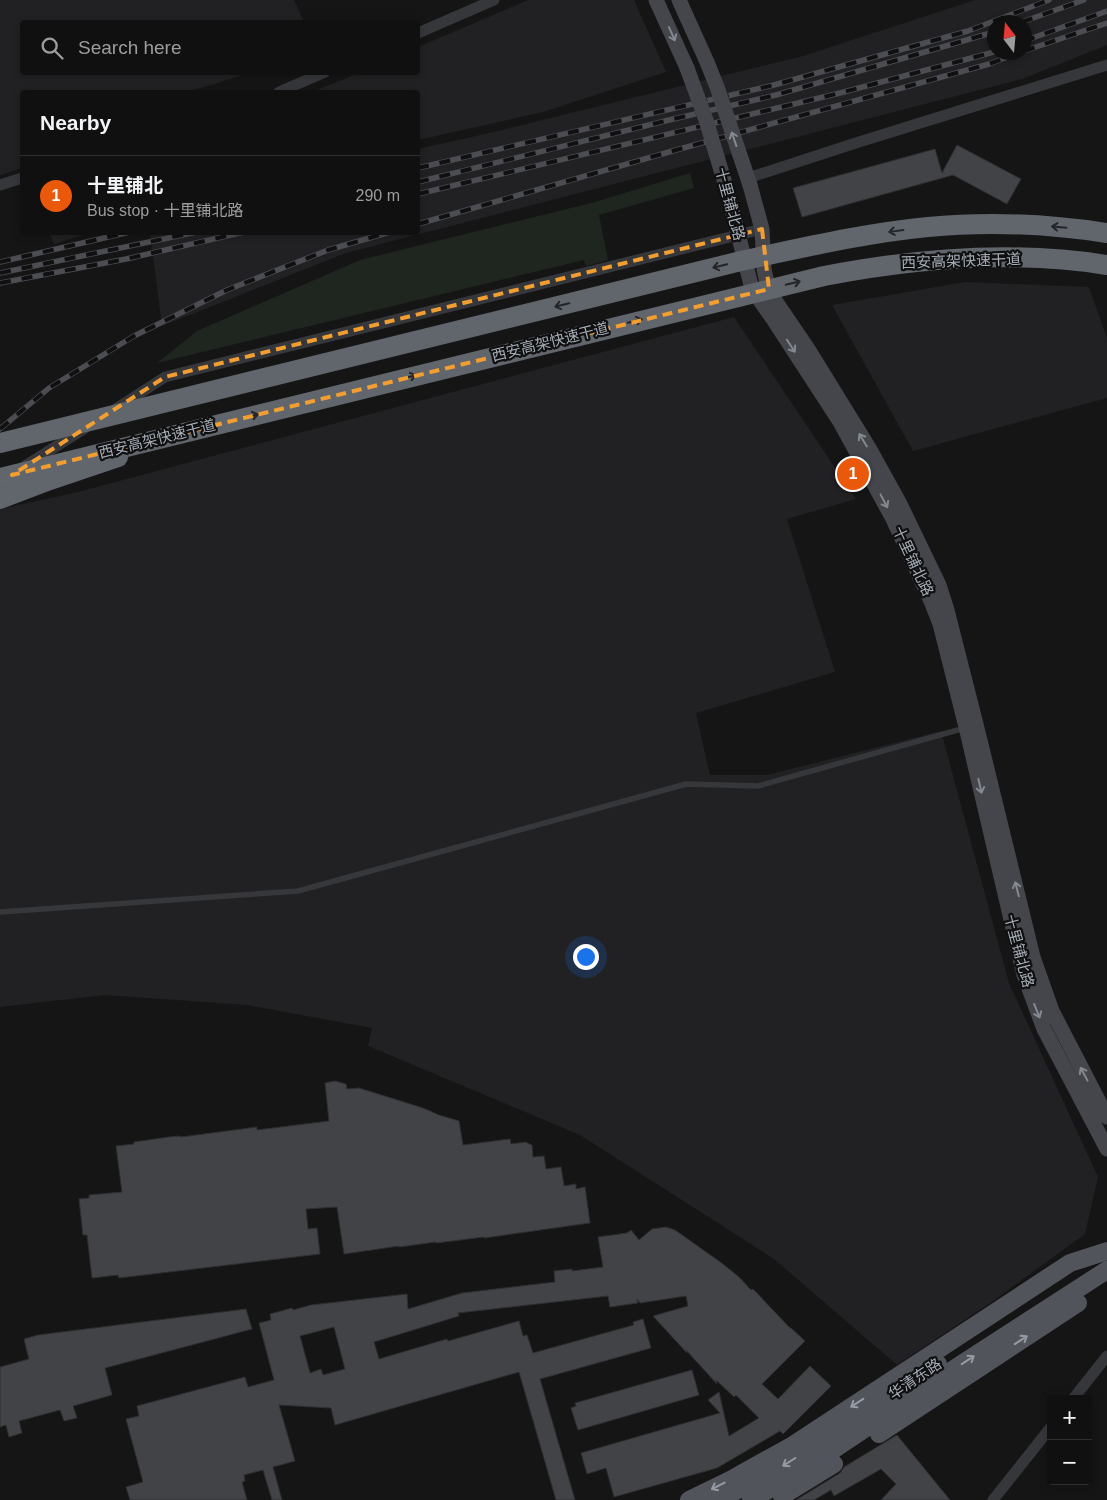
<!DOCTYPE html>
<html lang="en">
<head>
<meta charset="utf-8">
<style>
  body { margin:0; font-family:Arial,"Noto Sans SC",sans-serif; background:#191919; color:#f1f3f6 }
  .controls { position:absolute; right:15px; bottom:15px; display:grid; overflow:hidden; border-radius:5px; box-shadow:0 2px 8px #0003 }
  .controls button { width:45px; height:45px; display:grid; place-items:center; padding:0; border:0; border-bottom:1px solid #303030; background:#101010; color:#f1f3f6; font:25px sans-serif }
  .compass { position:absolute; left:987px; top:15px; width:45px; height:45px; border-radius:50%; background:#101010; box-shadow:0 2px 8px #0003; rotate:344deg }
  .you { position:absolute; left:585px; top:956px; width:18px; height:18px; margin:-12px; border:4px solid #fff; border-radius:50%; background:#1a73e8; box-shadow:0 0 0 8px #1a73e833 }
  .badge { display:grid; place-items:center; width:32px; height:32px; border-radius:50%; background:#ea580c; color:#fff; font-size:16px; font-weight:700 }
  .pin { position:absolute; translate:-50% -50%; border:2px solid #fff; box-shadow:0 1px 5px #0006 }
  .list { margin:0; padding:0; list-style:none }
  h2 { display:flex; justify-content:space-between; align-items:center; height:65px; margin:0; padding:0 20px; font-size:21px }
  h2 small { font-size:16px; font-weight:400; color:#9c9d9f }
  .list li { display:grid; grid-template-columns:32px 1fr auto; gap:15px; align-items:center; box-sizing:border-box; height:80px; padding:0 20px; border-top:1px solid #303030 }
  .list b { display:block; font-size:19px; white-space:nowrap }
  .list p { margin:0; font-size:16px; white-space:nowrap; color:#9c9d9f }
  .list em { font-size:16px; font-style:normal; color:#9c9d9f }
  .icon { flex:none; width:28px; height:28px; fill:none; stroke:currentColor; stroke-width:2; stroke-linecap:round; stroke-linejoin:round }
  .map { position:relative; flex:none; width:1107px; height:1500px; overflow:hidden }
  .search { position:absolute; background:#101010; box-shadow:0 2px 8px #0003; left:20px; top:20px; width:400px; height:55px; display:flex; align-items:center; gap:12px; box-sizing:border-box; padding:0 18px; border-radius:5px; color:#9c9d9f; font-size:19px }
  .panel { position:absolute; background:#101010; box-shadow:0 2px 8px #0003; left:20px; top:90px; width:400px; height:145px; border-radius:5px }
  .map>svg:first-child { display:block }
  .built { fill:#212123; fill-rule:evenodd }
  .green { fill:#1f261f }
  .building { fill:#414346; stroke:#2f2f32; fill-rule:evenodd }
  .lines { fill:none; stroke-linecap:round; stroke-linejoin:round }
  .lane { stroke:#36373b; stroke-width:5.5 }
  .street { stroke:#36373b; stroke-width:11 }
  .secondary { stroke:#44464b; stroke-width:15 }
  .primary { stroke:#51545a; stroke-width:18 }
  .highway { stroke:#61656c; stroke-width:20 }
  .rail-casing { stroke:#4b4d52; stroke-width:5.5 }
  .rail { stroke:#101011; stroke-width:4; stroke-dasharray:11; stroke-linecap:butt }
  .secondary-bridge { stroke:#44464b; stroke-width:15 }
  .highway-bridge { stroke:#61656c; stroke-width:20 }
  .oneway { stroke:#848991 }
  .oneway2 { stroke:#242528 }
  .oneway3 { stroke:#959ba4 }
  .marked { fill:none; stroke:#f39e30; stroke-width:4; stroke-dasharray:10 6; stroke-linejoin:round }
  .labels { text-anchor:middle; stroke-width:4.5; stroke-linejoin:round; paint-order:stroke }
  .street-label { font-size:15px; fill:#a6adb7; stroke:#101011 }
</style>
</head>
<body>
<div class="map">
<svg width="1107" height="1500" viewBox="0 0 1107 1500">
  <rect width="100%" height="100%" fill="#151516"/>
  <path class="built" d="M 0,0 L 294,0 L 304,22 L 22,22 L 22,72 L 248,73 L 215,84 L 185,92 L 22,92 L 22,168 L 0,175 Z
    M 528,0 L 634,0 L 666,72 L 543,112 L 418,140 L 418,92 L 312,92 L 359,73 L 418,72 L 418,47 Z
    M 975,0 L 1107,0 L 1107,45 L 1022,79 L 346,253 L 162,326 L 150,233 L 418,232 L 418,149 L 498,131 L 803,56 ZM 994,22 L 1024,22 L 1024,52 L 994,52 Z
    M 49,233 L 89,233 L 54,244 Z
    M 965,282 L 1089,287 L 1107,338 L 1107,398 L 913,451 L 832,305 Z
    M 734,317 L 856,499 L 787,519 L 835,672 L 696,713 L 710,775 L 767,775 L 941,731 L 1009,983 L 1098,1177 L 1085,1234 L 993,1301 L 897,1365 L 774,1259 L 580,1135 L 368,1046 L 372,1028 L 247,1005 L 105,995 L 0,1007 L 0,509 L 78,492 Z"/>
  <path class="green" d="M 690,173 L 694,188 L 599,215 L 608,260 L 586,266 L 584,260 L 157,363 L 197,331 L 360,260 L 595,202 Z"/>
  <path class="building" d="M 957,145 L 1021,179 L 1007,204 L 953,175 L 802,217 L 793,188 L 935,149 L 942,173 Z
    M 335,1081 L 346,1084 L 347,1089 L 359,1088 L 423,1108 L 439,1115 L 459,1121 L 463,1145 L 510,1139 L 511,1144 L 526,1142 L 529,1144 L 532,1145 L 533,1157 L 544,1156 L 546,1169 L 561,1167 L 564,1186 L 576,1184 L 576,1189 L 585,1187 L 590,1223 L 484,1238 L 484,1237 L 436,1243 L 436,1242 L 399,1247 L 399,1246 L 344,1254 L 337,1207 L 306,1209 L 308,1229 L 317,1228 L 320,1254 L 119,1278 L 118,1275 L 92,1278 L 87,1235 L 83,1235 L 79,1199 L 89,1198 L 89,1195 L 122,1192 L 116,1146 L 134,1144 L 134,1142 L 169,1137 L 180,1136 L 181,1137 L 257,1127 L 257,1130 L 329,1121 L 325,1083 Z
    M 666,1227 L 675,1230 L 723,1264 L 739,1277 L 751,1290 L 753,1289 L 790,1328 L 791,1328 L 805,1341 L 762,1384 L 778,1399 L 810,1366 L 831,1386 L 783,1434 L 780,1431 L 717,1468 L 614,1497 L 606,1468 L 587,1474 L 581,1453 L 720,1413 L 708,1400 L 719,1392 L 729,1436 L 759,1418 L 736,1395 L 734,1397 L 716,1380 L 717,1384 L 686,1350 L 687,1353 L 653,1316 L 688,1306 L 686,1296 L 640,1303 L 637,1299 L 638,1303 L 610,1307 L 608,1296 L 458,1313 L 459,1316 L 374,1342 L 379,1359 L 447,1339 L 448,1341 L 519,1321 L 523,1336 L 527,1335 L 533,1353 L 634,1325 L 633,1322 L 643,1319 L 651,1348 L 540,1379 L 575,1500 L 556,1500 L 519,1372 L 335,1425 L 331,1408 L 279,1405 L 295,1461 L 273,1467 L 282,1500 L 272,1500 L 263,1470 L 244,1475 L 245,1481 L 242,1482 L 247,1500 L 130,1500 L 126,1487 L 143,1482 L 126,1419 L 139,1416 L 137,1406 L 245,1377 L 248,1387 L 274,1380 L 259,1323 L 271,1320 L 270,1314 L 292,1308 L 293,1310 L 311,1305 L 407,1294 L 408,1309 L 462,1293 L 555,1282 L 554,1271 L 572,1269 L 572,1271 L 603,1267 L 598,1237 L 627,1233 L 631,1230 L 639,1240 L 652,1229 ZM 334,1327 L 345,1369 L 323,1375 L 321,1369 L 310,1373 L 300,1336 Z
    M 246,1309 L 252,1329 L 105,1368 L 112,1395 L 73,1406 L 77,1418 L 64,1421 L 60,1410 L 19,1421 L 22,1433 L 9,1437 L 6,1425 L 0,1427 L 0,1367 L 29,1359 L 24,1339 L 38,1335 Z
    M 692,1370 L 699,1395 L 578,1430 L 571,1408 L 576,1406 L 575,1403 Z
    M 897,1435 L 950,1500 L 881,1500 L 896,1484 L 881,1469 L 834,1496 L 831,1490 L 814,1500 L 796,1500 L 840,1473 L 844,1467 Z"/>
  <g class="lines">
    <path class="lane" d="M 0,912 L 298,891 L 686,784 L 758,786 L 965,728"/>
    <path class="street" d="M 418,33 L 494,0
      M 279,92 L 325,72
      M 748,178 L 859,142 L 1107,65
      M 0,185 L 22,178
      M 114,410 L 165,377 L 762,229
      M 25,466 L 85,428
      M 1073,1399 L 1107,1356
      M 993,1500 L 1051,1427"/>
    <path class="secondary" d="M 656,0 L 687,68
      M 679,0 L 707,62
      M 750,185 L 762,229 L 764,269 L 767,283 L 774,299 L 808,349 L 869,448 L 900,504 L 939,585 L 947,610 L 976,724 L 1033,957 L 1052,1011 L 1107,1117
      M 727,190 L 751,285 L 761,302 L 773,319 L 840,422 L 893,519 L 931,601 L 940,624 L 966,727 L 1024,975 L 1044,1029 L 1107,1149"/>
    <path class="primary" d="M 879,1434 L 1078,1303
      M 782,1496 L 834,1464
      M 689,1500 L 730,1480 L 793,1445 L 1070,1263 L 1107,1251
      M 719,1500 L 786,1464 L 938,1364
      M 751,1500 L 809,1466 L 960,1365 L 1107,1270"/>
    <path class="highway" d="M 0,499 L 50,480 L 118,457"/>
    <g class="rail-casing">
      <path id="rail" d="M 1022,22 L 1084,0
        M 1024,41 L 1107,11
        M 1024,51 L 1107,23
        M 418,168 L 774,85 L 968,31 L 1049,0
        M 418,182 L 665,121 L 776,95 L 994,32
        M 418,194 L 840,93 L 994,52
        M 418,224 L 676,150 L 989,64 L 1021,52
        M 0,262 L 130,232
        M 0,273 L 197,232
        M 0,283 L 126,259 L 244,232
        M 0,429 L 49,388 L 134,336 L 227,290 L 328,250 L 390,232"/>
    </g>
    <use href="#rail" class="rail"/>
    <path class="secondary-bridge" d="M 707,62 L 717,87 L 750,185
      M 687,68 L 706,120 L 727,190"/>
    <path class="highway-bridge" d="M 0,443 L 745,260 C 806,247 866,233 928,227 C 988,221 1048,224 1107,233
      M 0,478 L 824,276 C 917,258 1013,250 1107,265"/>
  </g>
  <defs><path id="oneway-shaft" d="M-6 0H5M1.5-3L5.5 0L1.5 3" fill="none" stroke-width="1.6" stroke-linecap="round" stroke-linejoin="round" transform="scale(1.25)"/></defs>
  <g class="oneway">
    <use href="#oneway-shaft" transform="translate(672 34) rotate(66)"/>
    <use href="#oneway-shaft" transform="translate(734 139) rotate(-109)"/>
    <use href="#oneway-shaft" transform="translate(791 346) rotate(57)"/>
    <use href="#oneway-shaft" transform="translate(863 440) rotate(-121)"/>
    <use href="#oneway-shaft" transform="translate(884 501) rotate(62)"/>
    <use href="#oneway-shaft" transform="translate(980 786) rotate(77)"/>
    <use href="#oneway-shaft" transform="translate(1017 889) rotate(-104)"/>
    <use href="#oneway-shaft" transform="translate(1037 1011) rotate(68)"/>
    <use href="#oneway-shaft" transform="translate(1084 1074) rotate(-118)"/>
  </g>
  <g class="oneway2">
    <use href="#oneway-shaft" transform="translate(1059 227) rotate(-175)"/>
    <use href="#oneway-shaft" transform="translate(896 231) rotate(172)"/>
    <use href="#oneway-shaft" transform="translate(720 266) rotate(166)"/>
    <use href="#oneway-shaft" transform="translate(793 283) rotate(-13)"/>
    <use href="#oneway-shaft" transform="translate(562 305) rotate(166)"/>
    <use href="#oneway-shaft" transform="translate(635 321) rotate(-14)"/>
    <use href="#oneway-shaft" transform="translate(409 377) rotate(-14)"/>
    <use href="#oneway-shaft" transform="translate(251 416) rotate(-14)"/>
  </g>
  <g class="oneway3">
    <use href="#oneway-shaft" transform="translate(1021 1340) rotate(-33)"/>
    <use href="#oneway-shaft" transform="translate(968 1360) rotate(-33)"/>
    <use href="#oneway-shaft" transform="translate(857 1403) rotate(147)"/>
    <use href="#oneway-shaft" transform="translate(789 1462) rotate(148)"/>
    <use href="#oneway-shaft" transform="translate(718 1486) rotate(153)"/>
  </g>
  <path class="marked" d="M 762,229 L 769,289 L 12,475 L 165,377 Z"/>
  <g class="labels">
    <g class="street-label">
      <text transform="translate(730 204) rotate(75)" y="5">十里铺北路</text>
      <text transform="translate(961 261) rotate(-2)" y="5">西安高架快速干道</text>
      <text transform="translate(550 342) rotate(-14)" y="5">西安高架快速干道</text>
      <text transform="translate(157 439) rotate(-14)" y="5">西安高架快速干道</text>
      <text transform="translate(913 561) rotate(65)" y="5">十里铺北路</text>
      <text transform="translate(1019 951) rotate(75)" y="5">十里铺北路</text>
      <text transform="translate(915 1379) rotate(-34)" y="5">华清东路</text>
    </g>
  </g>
</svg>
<div class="controls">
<button>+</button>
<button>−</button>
</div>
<svg class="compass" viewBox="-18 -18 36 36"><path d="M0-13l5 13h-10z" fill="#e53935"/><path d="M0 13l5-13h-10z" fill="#9c9d9f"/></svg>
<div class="you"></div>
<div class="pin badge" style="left:853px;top:474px">1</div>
<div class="search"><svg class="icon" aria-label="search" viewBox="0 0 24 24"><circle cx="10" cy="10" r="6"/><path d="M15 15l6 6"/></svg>Search here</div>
<section class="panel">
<h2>Nearby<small></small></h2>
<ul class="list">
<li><span class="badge">1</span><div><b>十里铺北</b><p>Bus stop · 十里铺北路</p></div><em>290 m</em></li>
</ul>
</section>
</div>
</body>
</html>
